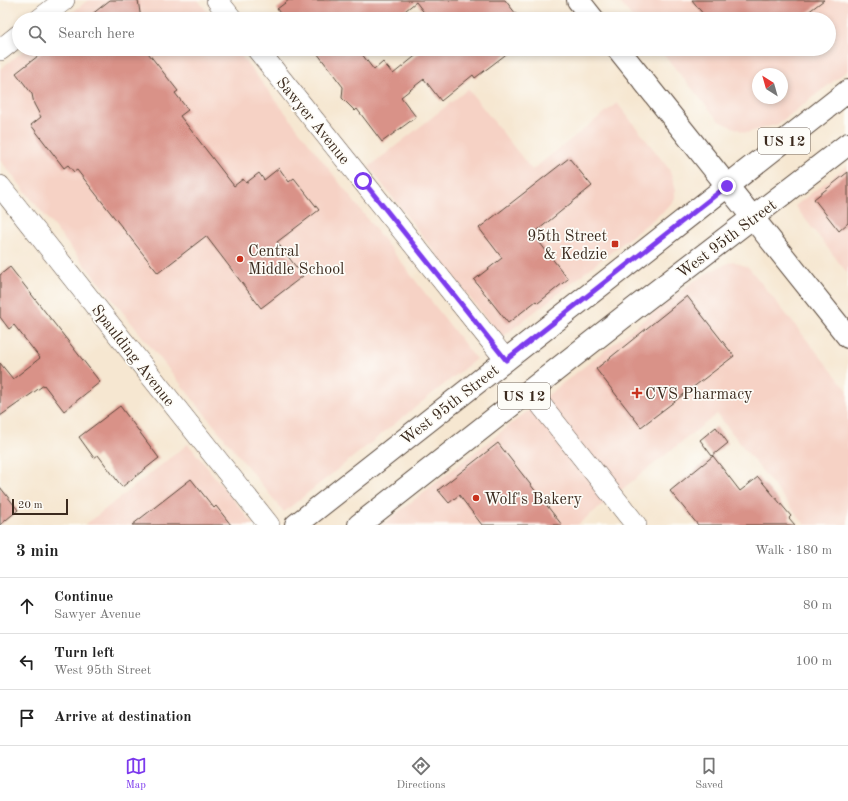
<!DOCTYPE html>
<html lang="en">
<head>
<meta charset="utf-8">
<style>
  body { margin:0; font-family:"Old Standard TT",serif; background:#f2f2f2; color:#222 }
  .compass { position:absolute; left:752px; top:68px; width:36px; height:36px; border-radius:50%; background:#fff; box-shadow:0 2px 6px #0003; rotate:323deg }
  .scale { position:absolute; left:12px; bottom:10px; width:56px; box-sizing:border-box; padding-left:4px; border:2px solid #3b2a1e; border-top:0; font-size:11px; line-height:14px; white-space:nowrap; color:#3b2a1e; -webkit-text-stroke:3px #fdfcf7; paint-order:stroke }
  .stop { position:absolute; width:12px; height:12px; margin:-9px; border:3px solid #7c3aed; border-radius:50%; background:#fff }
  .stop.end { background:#7c3aed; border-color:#fff; box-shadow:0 1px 4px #0008 }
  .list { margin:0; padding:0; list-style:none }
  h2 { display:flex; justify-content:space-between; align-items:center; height:52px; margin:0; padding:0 16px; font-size:17px }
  h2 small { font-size:13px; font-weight:400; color:#767676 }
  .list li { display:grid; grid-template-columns:26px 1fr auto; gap:12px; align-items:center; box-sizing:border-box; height:56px; padding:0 16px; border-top:1px solid #e0e0e0 }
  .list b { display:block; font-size:15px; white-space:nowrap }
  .list p { margin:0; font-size:13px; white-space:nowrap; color:#767676 }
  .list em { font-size:13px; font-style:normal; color:#767676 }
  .icon { flex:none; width:22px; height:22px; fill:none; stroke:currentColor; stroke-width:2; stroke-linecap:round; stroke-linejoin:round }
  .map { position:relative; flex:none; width:848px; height:525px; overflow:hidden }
  .search { position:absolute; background:#fff; box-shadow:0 2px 6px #0003; left:12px; right:12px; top:12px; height:44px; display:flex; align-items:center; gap:10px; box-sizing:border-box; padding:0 14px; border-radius:22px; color:#767676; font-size:15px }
  .sheet { height:220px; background:#fff }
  nav { display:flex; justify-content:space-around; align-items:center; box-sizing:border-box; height:56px; border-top:1px solid #e0e0e0; background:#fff; font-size:11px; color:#767676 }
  nav a { display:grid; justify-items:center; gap:2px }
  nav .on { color:#7c3aed }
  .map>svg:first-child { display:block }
  .built { fill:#f6d2c5; fill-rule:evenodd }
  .building { fill:#d99288 }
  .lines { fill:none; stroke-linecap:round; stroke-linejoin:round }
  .minor-casing { stroke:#574639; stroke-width:22 }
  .secondary-casing { stroke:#574639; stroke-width:24 }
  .primary-casing { stroke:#574639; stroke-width:24 }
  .minor { stroke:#fff; stroke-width:21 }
  .secondary { stroke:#fff; stroke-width:22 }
  .primary { stroke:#fff; stroke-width:22 }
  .route { stroke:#7c3aed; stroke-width:5 }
  .poi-dot { fill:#c8321e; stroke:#fdfcf7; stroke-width:1.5 }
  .labels { text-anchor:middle; stroke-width:3.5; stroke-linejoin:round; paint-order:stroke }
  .shield { fill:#fdfcf7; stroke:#75695f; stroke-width:1 }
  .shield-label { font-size:15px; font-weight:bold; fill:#3b2a1e }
  .street-label { font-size:16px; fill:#3b2a1e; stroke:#fdfcf7 }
  .poi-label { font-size:16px; fill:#3b2a1e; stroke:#fdfcf7; text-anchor:start }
</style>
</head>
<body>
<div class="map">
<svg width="848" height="525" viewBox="0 0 848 525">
  <rect width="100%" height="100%" fill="#fdfcf7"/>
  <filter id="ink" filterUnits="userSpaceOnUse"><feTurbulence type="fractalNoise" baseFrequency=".025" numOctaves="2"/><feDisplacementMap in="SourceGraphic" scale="8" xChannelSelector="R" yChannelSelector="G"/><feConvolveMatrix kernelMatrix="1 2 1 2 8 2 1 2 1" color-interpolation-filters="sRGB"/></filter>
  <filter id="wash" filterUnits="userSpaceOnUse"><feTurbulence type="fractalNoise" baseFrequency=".012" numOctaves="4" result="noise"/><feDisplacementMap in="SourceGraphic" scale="16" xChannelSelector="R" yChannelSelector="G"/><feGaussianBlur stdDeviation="0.9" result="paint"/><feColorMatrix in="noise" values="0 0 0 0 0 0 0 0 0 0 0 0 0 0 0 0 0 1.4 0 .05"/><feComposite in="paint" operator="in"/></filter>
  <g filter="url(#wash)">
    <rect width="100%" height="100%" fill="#f6e7d1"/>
    <path class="built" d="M 88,0 L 198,0 L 213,19 L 64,19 Z
      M 618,0 L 848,0 L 848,70 L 778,124 L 746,133 L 719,121 L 659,49 L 829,49 L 829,19 L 634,19 ZM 758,74 L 782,74 L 782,98 L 758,98 Z
      M 26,49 L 236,49 L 476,359 L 284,512 L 0,160 L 0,69 Z
      M 468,89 L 532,170 L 617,103 L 669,169 L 675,187 L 675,199 L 665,210 L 501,338 L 369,167 Z
      M 848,165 L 848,274 L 795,206 Z
      M 733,261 L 749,268 L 848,391 L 848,525 L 805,525 L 717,414 L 577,525 L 382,525 L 691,283 L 712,270 Z
      M 188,444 L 254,525 L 85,525 Z"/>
    <g id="blocks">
      <path class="building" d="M 110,0 L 138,0 L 141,19 L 86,19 Z
        M 289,0 L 505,0 L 520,19 L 429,19 L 416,2 L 395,19 L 284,19 L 277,9 Z
        M 692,0 L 824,0 L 799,19 L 707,19 Z
        M 47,49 L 145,49 L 178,91 L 175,93 L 188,110 L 180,116 L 234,186 L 243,179 L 246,183 L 259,173 L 264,180 L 279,168 L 289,182 L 294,178 L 319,210 L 277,242 L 303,276 L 261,308 L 206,236 L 158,273 L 77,170 L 74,172 L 68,165 L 64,168 L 31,125 L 41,117 L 34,104 L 32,94 L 16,73 Z
        M 314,49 L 358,49 L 374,70 L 383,62 L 393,74 L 424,49 L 513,49 L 475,78 L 473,75 L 441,101 L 424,79 L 401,97 L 416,117 L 382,142 L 357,109 L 355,111 L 342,98 L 343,87 Z
        M 569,158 L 592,186 L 533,234 L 568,279 L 538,303 L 536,301 L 508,323 L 474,280 L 502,258 L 479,228 Z
        M 848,172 L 848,223 L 839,231 L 814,199 Z
        M 10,267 L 100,382 L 64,411 L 44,385 L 0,416 L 0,363 L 13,379 L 40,358 L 14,325 L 9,329 L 0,317 L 0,275 Z
        M 687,296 L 734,356 L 641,427 L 596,369 Z
        M 120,406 L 159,458 L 122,487 L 98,455 L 94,458 L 79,437 Z
        M 716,427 L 728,443 L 712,456 L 700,440 Z
        M 498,443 L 562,525 L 482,525 L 459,495 L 449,503 L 438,490 Z
        M 713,456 L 740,491 L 758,477 L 791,516 L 789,518 L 795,525 L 698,525 L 670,491 Z
        M 191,479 L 214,508 L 216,506 L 231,525 L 132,525 Z
        M 0,487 L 18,510 L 0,525 Z"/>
    </g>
  </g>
  <g filter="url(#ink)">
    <use href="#blocks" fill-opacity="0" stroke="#574639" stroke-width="1"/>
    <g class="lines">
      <g class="minor-casing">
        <path id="minor" d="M 217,0 L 232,19
          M 40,19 L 64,0
          M 257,49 L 506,360
          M 0,50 L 19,35
          M 0,186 L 269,525
          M 530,391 L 636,525"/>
      </g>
      <g class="secondary-casing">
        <path id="secondary" d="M 578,0 L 593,19
          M 618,49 L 848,337"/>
      </g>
      <g class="primary-casing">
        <path id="primary" d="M 296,525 L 848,91
          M 359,525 L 635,308 L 848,144"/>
      </g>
      <use href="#minor" class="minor"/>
      <use href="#secondary" class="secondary"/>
      <use href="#primary" class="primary"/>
    </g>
  </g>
  <g class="lines" filter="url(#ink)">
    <path class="route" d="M 363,181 L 506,360 L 727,186"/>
  </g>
  <g class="poi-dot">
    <rect x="611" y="240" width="8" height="8" rx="2"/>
    <circle cx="240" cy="259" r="4"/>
    <path d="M635 387h4v4h4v4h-4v4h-4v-4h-4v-4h4z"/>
    <circle cx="476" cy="498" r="4"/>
  </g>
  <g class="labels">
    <g class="shield">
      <rect x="758" y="128" width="52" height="26" rx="3"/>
      <rect x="498" y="383" width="52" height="26" rx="3"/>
    </g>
    <g class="shield-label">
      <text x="784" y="146">US 12</text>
      <text x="524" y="401">US 12</text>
    </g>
    <g class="street-label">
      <text transform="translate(314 120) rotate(51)" y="6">Sawyer Avenue</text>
      <text transform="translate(726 238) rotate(-37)" y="6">West 95th Street</text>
      <text transform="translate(134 355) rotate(52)" y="6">Spaulding Avenue</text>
      <text transform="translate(449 404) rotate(-38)" y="6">West 95th Street</text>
    </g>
    <g class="poi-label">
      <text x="607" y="241" text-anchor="end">95th Street<tspan x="607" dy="18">&amp; Kedzie</tspan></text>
      <text x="248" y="256">Central<tspan x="248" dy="18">Middle School</tspan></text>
      <text x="645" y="399">CVS Pharmacy</text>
      <text x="484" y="504">Wolf's Bakery</text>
    </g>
  </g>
</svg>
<svg class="compass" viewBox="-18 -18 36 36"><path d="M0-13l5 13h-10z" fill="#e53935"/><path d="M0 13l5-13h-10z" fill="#767676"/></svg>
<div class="scale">20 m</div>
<div class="stop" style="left:363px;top:181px"></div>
<div class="stop end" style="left:727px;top:186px"></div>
<div class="search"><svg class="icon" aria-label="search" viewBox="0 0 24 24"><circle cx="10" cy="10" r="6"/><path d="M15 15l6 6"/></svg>Search here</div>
</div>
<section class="sheet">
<h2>3 min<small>Walk · 180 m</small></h2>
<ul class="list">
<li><svg class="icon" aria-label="ahead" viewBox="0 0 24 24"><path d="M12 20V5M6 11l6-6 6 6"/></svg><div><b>Continue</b><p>Sawyer Avenue</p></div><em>80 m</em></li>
<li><svg class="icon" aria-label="left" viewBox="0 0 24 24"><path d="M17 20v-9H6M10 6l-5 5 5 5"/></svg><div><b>Turn left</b><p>West 95th Street</p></div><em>100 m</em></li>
<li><svg class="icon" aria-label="arrive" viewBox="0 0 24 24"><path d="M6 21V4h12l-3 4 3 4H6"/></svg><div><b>Arrive at destination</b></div></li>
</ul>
</section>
<nav>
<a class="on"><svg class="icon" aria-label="map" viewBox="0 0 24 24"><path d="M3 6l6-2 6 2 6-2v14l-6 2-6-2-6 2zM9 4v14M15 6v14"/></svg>Map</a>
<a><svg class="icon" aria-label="directions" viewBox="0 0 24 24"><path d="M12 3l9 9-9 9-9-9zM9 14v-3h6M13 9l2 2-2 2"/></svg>Directions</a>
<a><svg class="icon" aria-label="saved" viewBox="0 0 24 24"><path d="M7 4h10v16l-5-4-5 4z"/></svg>Saved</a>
</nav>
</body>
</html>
